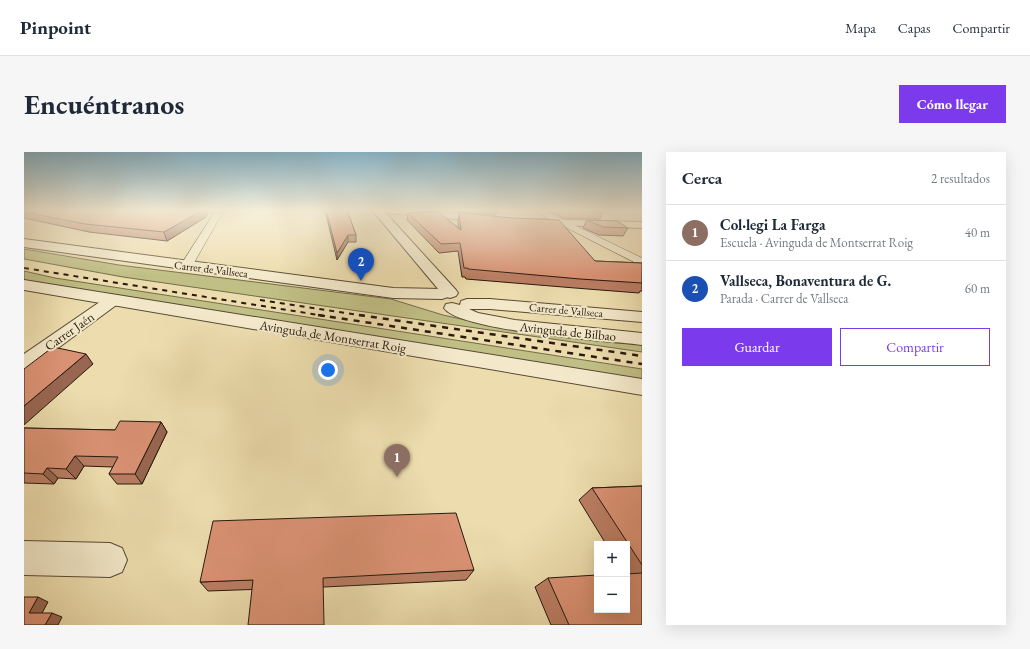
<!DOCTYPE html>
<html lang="es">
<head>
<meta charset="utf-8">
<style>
  body { margin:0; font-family:"EB Garamond",serif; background:#f6f6f7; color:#1f2937 }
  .controls { position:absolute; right:12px; bottom:12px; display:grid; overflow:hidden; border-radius:0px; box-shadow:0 4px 16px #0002 }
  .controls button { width:36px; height:36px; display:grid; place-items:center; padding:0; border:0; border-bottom:1px solid #e0e1e3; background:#fff; color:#1f2937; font:20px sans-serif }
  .you { position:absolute; left:304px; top:218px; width:14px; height:14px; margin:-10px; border:3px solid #fff; border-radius:50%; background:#1a73e8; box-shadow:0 0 0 6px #1a73e833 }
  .badge { display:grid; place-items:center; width:26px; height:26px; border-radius:50%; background:#7c3aed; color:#fff; font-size:13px; font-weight:700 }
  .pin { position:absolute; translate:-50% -33px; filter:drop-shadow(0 1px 2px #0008) }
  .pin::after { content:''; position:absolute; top:21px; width:14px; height:12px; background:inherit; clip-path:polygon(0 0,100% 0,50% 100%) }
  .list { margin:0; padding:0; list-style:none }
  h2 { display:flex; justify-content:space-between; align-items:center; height:52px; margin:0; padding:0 16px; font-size:17px }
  h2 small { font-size:13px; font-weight:400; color:#747a83 }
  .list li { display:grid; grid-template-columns:26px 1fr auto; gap:12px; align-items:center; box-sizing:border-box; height:56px; padding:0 16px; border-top:1px solid #e0e1e3 }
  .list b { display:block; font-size:15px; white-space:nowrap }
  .list p { margin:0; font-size:13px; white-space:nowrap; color:#747a83 }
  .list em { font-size:13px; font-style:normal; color:#747a83 }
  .actions { display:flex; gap:8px; padding:12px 16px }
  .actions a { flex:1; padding:9px 0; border:1px solid #7c3aed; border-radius:0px; text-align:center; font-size:14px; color:#7c3aed }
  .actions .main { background:#7c3aed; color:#fff }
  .map { position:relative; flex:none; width:618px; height:473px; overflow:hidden; border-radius:0px }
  header { display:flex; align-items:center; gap:24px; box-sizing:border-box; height:56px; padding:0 20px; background:#fff; border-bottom:1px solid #e0e1e3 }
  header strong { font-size:19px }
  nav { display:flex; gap:22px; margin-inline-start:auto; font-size:14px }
  .intro { display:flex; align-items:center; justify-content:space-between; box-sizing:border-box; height:96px; padding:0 24px }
  h1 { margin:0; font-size:28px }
  .button { padding:10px 18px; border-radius:0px; background:#7c3aed; color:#fff; font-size:14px; font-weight:700 }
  main { display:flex; gap:24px; padding:0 24px }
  aside { flex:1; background:#fff; border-radius:0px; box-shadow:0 4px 16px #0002 }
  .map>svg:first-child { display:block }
  .green { fill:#c0bf85; stroke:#736c4a }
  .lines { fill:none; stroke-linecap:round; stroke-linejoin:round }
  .pedestrian-casing { stroke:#584a36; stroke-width:1 }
  .minor-casing { stroke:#584a36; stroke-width:2 }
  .tertiary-casing { stroke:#584a36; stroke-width:2 }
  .pedestrian { fill:#f3e9ca; fill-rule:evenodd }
  .minor { fill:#f3e9ca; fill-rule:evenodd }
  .tertiary { fill:#f3e9ca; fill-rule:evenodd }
  .rail-far1 { stroke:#26190e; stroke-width:2; stroke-dasharray:5 5; stroke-linecap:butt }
  .rail { stroke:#26190e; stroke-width:2.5; stroke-dasharray:6 6; stroke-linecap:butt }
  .wall { fill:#bb7e64; stroke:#26190e }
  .shaded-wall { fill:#996651; stroke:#26190e }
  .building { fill:#da9274; stroke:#26190e }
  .labels { text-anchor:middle; stroke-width:4; stroke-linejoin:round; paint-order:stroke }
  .far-street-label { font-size:11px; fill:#26190e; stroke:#f3e9ca }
  .street-label { font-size:13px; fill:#26190e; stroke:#f3e9ca }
</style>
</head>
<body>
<header>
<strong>Pinpoint</strong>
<nav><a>Mapa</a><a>Capas</a><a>Compartir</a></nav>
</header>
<div class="intro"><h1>Encuéntranos</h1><a class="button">Cómo llegar</a></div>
<main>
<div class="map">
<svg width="618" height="473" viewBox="0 0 618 473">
  <rect width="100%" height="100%" fill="#edddae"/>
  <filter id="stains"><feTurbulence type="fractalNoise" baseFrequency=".005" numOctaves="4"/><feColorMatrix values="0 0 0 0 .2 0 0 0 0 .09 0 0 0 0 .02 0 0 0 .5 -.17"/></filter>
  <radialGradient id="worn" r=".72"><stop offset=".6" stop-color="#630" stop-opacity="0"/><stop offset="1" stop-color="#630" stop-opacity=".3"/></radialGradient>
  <path class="green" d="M 0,97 L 95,113 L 367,147 L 419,163 L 468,174 L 618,193 L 618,200 L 99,125 L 0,107 Z
    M 0,119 L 31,126 L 618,217 L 618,229 L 0,129 Z"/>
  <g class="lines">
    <g class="pedestrian-casing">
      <path id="pedestrian" d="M 192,58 L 200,58 L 167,116 L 159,116 L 157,113 Z
        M 508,58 L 519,58 L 618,106 L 618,114 Z"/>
    </g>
    <g class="minor-casing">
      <path id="minor" d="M 348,58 L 359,58 L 432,138 L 434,141 L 432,144 L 426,146 L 420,144 Z
        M 359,58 L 400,58 L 464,64 L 469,67 L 464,70 L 364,61 Z
        M 508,67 L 618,70 L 618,76 L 504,72 L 503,70 L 504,68 Z
        M 89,143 L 95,145 L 97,148 L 95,151 L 7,216 L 0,217 L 0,202 L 83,145 Z
        M 0,389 L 86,391 L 98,396 L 103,408 L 98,420 L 86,425 L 0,423 Z"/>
    </g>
    <g class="tertiary-casing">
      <path id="tertiary" d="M 0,87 L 369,136 L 418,137 L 424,139 L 426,142 L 424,145 L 418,147 L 369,146 L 0,95 Z
        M 0,128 L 618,227 L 618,243 L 0,138 Z
        M 443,147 L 466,147 L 618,160 L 618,170 L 466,157 L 445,157 L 454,161 L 491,168 L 618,181 L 618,193 C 585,189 435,179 420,156 L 422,152 L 428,151 L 436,153 L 437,149 Z"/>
    </g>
    <use href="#pedestrian" class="pedestrian"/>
    <use href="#minor" class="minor"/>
    <use href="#tertiary" class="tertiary"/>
    <path class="rail-far1" d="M 0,116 L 301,164
      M 236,148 L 342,164"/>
    <path class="rail" d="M 294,163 L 618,212
      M 335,163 L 618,204"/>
  </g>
  <path class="wall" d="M 0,58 L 182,65 L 143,89 L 65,80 L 0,66 Z
    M 301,58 L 323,58 L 332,83 L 332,90 L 324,90 L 313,108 Z
    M 433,58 L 474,58 L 472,63 L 433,60 Z
    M 523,58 L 577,58 L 579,60 L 576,67 L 539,66 Z
    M 384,61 L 434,76 L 434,69 L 435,61 L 571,109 L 618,111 L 618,139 L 616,139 L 615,141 L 551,136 L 442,127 L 441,125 L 438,125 L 434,99 L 415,101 L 383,68 Z
    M 563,68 L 604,76 L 599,84 L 575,83 L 559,76 Z
    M 137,270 L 143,280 L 118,332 L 93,332 L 85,322 L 89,315 L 60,314 L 52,327 L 34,326 L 30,332 L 0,331 L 0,276 L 91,278 Z
    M 618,334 L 618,473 L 527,473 L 511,435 L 524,426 L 603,458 L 603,392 L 582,392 L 555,348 L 568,336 Z
    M 450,418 L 442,428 L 300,435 L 184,439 L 176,430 Z"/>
  <path class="shaded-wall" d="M 179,58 L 184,58 L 182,65 L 143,89 L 140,80 Z
    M 324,83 L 324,90 L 313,108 L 313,101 Z
    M 62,202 L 69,212 L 0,273 L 0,254 Z
    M 137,270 L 143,280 L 118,332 L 111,322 Z
    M 51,304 L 60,314 L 52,327 L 42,317 Z
    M 23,316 L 34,326 L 30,332 L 19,322 Z
    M 14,445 L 24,450 L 16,465 L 5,461 Z
    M 28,461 L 38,465 L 34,473 L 21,473 Z"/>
  <path class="building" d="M 0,58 L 179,58 L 140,80 L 61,72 L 0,60 Z
    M 302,58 L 323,58 L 332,83 L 324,83 L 313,101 Z
    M 541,58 L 577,58 L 579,60 L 542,59 Z
    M 413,59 L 437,78 L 435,61 L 489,66 L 535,68 L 571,109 L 618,111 L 618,131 L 556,127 L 444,117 L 444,116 L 440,116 L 436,91 L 417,92 L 384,61 Z
    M 563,68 L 593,69 L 604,76 L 579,75 Z
    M 29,195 L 62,202 L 0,254 L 0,217 Z
    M 96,269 L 137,270 L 111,322 L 85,322 L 94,305 L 51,304 L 42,317 L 23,316 L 19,322 L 0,321 L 0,276 L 91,278 Z
    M 618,334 L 618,413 L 568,336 Z
    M 432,361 L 450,418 L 299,426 L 300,473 L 224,473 L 229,428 L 176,430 L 189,369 Z
    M 618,421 L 618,473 L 545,473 L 524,426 L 573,423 L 573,458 L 603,458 L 603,422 Z
    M 0,445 L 14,445 L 5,461 L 28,461 L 21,473 L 0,473 Z"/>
  <linearGradient id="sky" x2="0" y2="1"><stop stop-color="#89b8ce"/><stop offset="0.47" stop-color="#f7f0db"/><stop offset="1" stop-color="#f7f0db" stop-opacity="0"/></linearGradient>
  <rect width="618" height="124" fill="url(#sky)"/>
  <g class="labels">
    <g class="far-street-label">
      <text transform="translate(187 117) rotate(7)" y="4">Carrer de Vallseca</text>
      <text transform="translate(542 158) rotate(5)" y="4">Carrer de Vallseca</text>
    </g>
    <g class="street-label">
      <text transform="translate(45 179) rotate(-35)" y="5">Carrer Jaén</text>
      <text transform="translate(544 179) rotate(6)" y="5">Avinguda de Bilbao</text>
      <text transform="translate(309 184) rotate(9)" y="5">Avinguda de Montserrat Roig</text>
    </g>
  </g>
  <rect width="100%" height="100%" filter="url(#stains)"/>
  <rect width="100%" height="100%" fill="url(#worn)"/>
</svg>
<div class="controls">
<button>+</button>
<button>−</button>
</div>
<div class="you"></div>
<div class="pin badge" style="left:373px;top:325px;background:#8d6e63">1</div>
<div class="pin badge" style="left:337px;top:129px;background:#1a4fb4">2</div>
</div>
<aside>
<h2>Cerca<small>2 resultados</small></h2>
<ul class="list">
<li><span class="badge" style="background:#8d6e63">1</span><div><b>Col·legi La Farga</b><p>Escuela · Avinguda de Montserrat Roig</p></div><em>40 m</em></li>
<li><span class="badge" style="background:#1a4fb4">2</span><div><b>Vallseca, Bonaventura de G.</b><p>Parada · Carrer de Vallseca</p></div><em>60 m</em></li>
</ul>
<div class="actions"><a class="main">Guardar</a><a>Compartir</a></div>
</aside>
</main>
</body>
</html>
